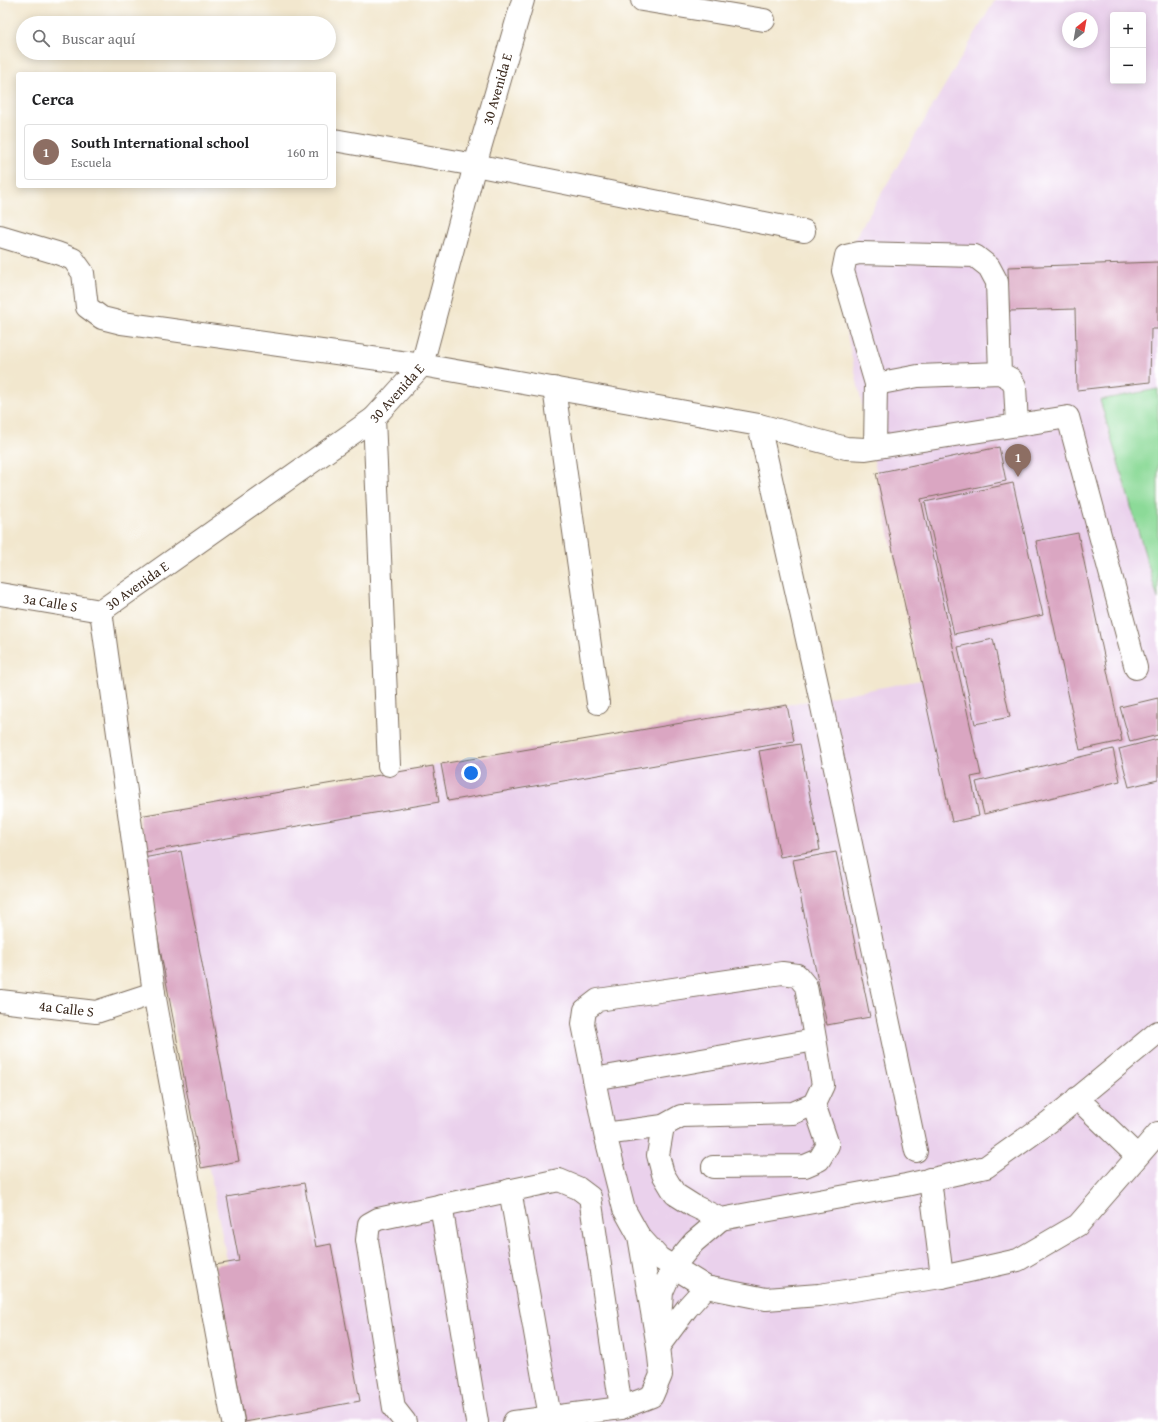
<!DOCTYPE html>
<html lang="es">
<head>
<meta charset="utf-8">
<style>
  body { margin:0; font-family:"Gentium Book Plus",serif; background:#f6f6f6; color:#202124 }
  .controls { position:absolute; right:12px; top:12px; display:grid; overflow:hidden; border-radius:4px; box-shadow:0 2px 10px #0003 }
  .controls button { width:36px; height:36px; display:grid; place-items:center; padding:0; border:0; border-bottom:1px solid #e0e0e0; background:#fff; color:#202124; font:20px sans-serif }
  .compass { position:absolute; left:1062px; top:12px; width:36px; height:36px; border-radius:50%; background:#fff; box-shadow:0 2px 10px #0003; rotate:31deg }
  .you { position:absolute; left:471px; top:773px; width:14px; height:14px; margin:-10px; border:3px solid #fff; border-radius:50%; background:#1a73e8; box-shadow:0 0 0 6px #1a73e833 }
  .badge { display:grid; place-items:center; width:26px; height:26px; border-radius:50%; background:#0b8043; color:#fff; font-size:13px; font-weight:700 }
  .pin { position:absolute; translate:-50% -33px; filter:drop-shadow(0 1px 2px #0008) }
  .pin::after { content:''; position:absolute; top:21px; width:14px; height:12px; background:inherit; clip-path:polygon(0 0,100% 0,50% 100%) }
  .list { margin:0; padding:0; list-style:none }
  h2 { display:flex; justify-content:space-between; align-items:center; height:52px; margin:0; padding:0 16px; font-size:17px }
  h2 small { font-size:13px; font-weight:400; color:#757577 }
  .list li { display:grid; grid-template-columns:26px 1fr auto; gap:12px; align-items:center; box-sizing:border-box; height:56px; margin:0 8px 8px; padding:0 8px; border:1px solid #e0e0e0; border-radius:4px }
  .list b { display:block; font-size:15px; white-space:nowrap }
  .list p { margin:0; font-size:13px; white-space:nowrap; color:#757577 }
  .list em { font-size:13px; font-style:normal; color:#757577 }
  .icon { flex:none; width:22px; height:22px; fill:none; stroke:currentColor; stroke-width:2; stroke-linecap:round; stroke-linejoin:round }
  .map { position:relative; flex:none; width:1158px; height:1422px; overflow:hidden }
  .search { position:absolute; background:#fff; box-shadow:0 2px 10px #0003; left:16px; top:16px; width:320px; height:44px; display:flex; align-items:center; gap:10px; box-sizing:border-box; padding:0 14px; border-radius:22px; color:#757577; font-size:15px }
  .panel { position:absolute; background:#fff; box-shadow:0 2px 10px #0003; left:16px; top:72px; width:320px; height:116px; border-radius:4px }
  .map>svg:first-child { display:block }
  .built { fill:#ead1ec; fill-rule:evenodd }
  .green { fill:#8cda98; stroke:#64825b }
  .building { fill:#daa6c2 }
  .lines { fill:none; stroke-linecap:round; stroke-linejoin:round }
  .minor-casing { stroke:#7b6c5c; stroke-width:24 }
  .minor { stroke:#fff; stroke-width:22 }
  .labels { text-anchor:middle; stroke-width:3; stroke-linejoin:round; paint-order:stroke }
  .street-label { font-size:14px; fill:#3b2a1e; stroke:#fff }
</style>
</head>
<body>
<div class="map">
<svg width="1158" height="1422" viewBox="0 0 1158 1422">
  <rect width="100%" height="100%" fill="#fff"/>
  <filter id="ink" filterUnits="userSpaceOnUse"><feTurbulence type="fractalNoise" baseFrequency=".025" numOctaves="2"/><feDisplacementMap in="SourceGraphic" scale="8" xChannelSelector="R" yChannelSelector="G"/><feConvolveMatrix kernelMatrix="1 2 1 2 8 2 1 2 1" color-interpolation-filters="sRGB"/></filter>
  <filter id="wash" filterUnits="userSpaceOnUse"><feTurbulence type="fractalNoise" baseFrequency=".012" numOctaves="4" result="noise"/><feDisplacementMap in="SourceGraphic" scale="16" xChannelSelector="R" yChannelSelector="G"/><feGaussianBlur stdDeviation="0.9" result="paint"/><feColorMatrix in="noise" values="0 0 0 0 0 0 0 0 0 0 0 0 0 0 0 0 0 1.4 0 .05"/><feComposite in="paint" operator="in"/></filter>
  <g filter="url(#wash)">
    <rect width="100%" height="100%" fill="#f2e7ce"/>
    <path class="built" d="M 995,0 L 1158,0 L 1158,1422 L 259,1422 L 139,816 L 787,705 L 921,680 L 834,274 ZM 1113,15 L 1143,15 L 1143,81 L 1113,81 ZM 1068,18 L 1092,18 L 1092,42 L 1068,42 Z"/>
    <path class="green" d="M 1158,389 L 1158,599 L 1100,400 Z"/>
    <g id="blocks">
      <path class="building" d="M 1158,262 L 1158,329 L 1151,329 L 1150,382 L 1077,390 L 1075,309 L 1009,311 L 1008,267 Z
        M 999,447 L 1006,481 L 921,499 L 981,775 L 971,777 L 979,816 L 952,822 L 876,473 Z
        M 1013,483 L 1043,615 L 954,634 L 925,502 Z
        M 1078,533 L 1122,741 L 1080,750 L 1036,541 Z
        M 993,639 L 1010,717 L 975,724 L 958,647 Z
        M 1158,698 L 1158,735 L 1130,742 L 1120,707 Z
        M 787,705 L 794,741 L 448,801 L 441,764 Z
        M 1158,739 L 1158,780 L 1129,787 L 1119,749 Z
        M 800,744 L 820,850 L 780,857 L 759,751 Z
        M 1113,749 L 1120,781 L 984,814 L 976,782 Z
        M 433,766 L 439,802 L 145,852 L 139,816 Z
        M 181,851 L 239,1161 L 201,1168 L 143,858 Z
        M 836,852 L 870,1017 L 827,1025 L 793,860 Z
        M 304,1183 L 316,1247 L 331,1244 L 360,1401 L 245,1422 L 215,1265 L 239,1261 L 227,1197 Z"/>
    </g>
  </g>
  <g filter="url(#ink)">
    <use href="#blocks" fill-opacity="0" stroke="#7b6c5c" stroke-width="1"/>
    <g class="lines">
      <g class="minor-casing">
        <g id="minor">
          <path d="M 642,0 L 764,20"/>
          <path d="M 334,140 L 475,165 L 804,231"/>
          <path d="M 0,236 L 57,253 L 73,259 L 83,273 L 87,307 L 102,318 L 122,323 L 422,365 L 759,425 L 846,448 L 866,449 L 1068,417 L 1136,668"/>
          <path d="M 1000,373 L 997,282 L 989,267 L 975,256 L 859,253 L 846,256 L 843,271 L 876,384 L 918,376 L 1000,373 L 1011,379 L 1015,386 L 1017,425"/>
          <path d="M 554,388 L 598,703"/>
          <path d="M 374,418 L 389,765"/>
          <path d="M 759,425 L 818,688 L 916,1151"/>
          <path d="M 875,447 L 876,384"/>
          <path id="s1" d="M 0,594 L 101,611"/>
          <path d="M 101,611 L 154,993 L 233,1422"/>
          <path id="s2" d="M 101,611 L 374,418 L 422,365 L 475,165 L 523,0"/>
          <path id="s3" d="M 0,1001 L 96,1012 L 154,993"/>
          <path d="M 594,1079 L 815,1040"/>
          <path d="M 1077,1098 L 1137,1156"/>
          <path d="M 663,1126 L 658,1155 L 663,1174 L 675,1194 L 694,1206 L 721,1219 L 906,1185 L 986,1167 L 1049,1122 L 1158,1032"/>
          <path d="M 605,1134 L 663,1126 L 681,1116 L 793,1113 L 814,1104 L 823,1085 L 806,986 L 797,975 L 782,973 L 598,1000 L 585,1010 L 583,1024 L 605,1134 L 624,1209 L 639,1236 L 659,1258 L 706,1287 L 766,1299 L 819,1295 L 942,1277 L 1018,1260 L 1078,1225 L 1158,1133"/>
          <path d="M 713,1167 L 805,1166 L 819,1160 L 828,1145 L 814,1104"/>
          <path d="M 930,1179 L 942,1277"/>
          <path d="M 510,1190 L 550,1417"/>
          <path d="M 441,1205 L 477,1422"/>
          <path d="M 639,1236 L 658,1347 L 687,1308 L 706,1287"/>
          <path d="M 405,1422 L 394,1408 L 367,1240 L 369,1224 L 378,1219 L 559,1180 L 578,1188 L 590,1197 L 621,1408"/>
          <path d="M 514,1422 L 621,1408 L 652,1396 L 661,1375 L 658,1347 L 662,1292 L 673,1267 L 694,1242 L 721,1219"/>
        </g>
      </g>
      <use href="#minor" class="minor"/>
    </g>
  </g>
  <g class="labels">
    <g class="street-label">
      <text dy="5" stroke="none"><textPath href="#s2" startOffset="692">30 Avenida E</textPath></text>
      <text dy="5" stroke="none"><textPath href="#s2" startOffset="368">30 Avenida E</textPath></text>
      <text dy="5" stroke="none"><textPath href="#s2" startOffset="44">30 Avenida E</textPath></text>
      <text dy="5" stroke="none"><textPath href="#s1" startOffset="51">3a Calle S</textPath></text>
      <text dy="5" stroke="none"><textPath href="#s3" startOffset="67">4a Calle S</textPath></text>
    </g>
  </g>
</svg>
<div class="controls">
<button>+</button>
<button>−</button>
</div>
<svg class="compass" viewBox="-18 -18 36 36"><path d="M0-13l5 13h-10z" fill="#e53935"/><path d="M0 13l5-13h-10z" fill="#757577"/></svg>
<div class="you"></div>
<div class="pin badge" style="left:1018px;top:477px;background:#8d6e63">1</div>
<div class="search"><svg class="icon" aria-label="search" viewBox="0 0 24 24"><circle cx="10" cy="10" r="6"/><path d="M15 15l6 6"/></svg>Buscar aquí</div>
<section class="panel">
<h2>Cerca<small></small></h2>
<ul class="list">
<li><span class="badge" style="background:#8d6e63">1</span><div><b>South International school</b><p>Escuela</p></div><em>160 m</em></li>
</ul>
</section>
</div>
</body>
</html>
